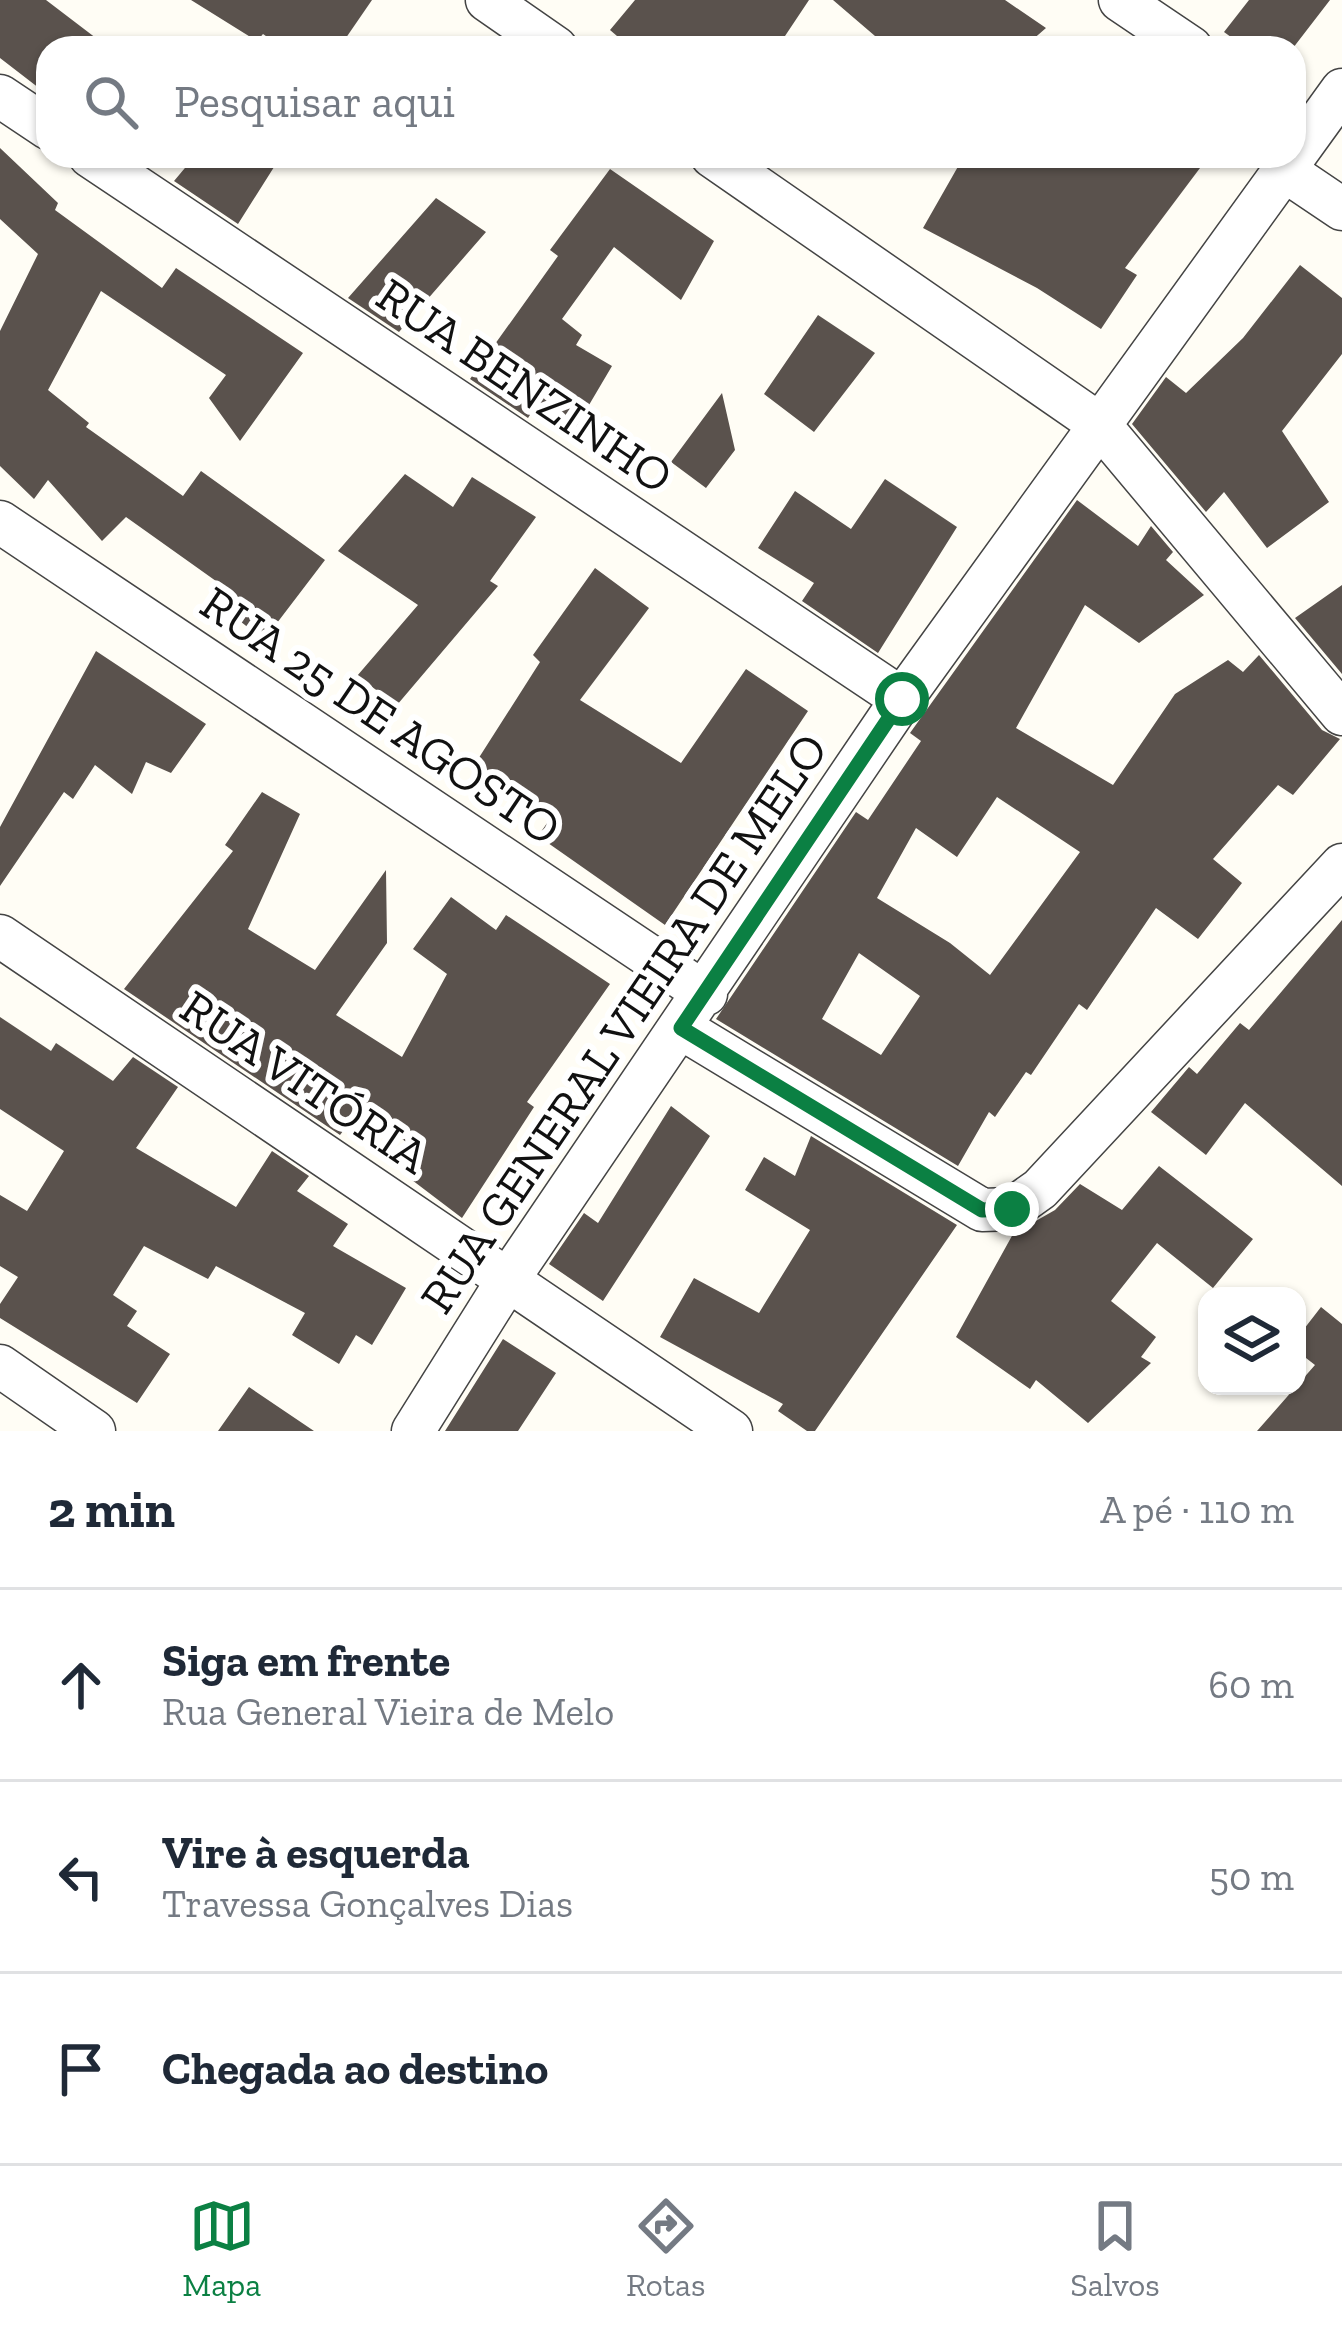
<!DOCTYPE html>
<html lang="pt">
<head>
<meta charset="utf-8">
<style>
  body { margin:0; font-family:"Zilla Slab",serif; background:#f2f2f3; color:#1f2937 }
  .controls { position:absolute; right:36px; bottom:36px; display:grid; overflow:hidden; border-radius:24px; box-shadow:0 3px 9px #0004 }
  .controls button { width:108px; height:108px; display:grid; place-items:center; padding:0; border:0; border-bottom:3px solid #e0e1e3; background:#fff; color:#1f2937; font:60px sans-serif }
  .stop { position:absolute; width:36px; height:36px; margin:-27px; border:9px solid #0b8043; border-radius:50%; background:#fff }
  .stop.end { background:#0b8043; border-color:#fff; box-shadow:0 3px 12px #0008 }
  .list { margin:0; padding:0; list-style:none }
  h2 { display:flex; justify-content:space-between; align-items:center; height:156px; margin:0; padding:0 48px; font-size:51px }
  h2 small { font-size:39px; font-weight:400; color:#747a83 }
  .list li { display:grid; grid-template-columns:78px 1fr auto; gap:36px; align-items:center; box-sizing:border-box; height:192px; padding:0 48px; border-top:3px solid #e0e1e3 }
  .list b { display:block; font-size:45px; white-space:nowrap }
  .list p { margin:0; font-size:39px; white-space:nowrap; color:#747a83 }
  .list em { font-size:39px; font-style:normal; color:#747a83 }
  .icon { flex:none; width:66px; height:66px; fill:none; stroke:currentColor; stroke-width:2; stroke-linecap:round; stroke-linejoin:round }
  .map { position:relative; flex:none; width:1342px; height:1431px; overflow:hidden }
  .search { position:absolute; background:#fff; box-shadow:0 3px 9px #0004; left:36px; right:36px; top:36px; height:132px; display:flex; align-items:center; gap:30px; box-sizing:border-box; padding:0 42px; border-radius:36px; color:#747a83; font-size:45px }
  .sheet { height:732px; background:#fff }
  nav { display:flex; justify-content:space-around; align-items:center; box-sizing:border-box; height:168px; border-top:3px solid #e0e1e3; background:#fff; font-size:33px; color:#747a83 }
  nav a { display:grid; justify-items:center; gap:6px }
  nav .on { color:#0b8043 }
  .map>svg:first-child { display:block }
  .building { fill:#5a524d; fill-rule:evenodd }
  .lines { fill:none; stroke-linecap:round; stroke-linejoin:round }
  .minor-casing { stroke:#444; stroke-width:45 }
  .minor { stroke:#fff; stroke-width:42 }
  .route { stroke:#0b8043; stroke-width:15 }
  .labels { text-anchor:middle; stroke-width:12; stroke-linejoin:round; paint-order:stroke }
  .street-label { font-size:48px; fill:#111; stroke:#fff }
</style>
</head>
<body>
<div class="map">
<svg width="1342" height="1431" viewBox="0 0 1342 1431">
  <rect width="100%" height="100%" fill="#fffdf5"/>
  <path class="building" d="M 0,0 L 46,0 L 109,48 L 48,48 L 48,95 L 0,58 Z
    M 191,0 L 372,0 L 339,48 L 283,48 L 263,34 L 257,41 Z
    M 635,0 L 809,0 L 777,48 L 631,48 L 610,30 Z
    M 833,0 L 1005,0 L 1046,28 L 1023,48 L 889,48 Z
    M 1249,0 L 1330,0 L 1293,48 L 1246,48 L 1224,32 Z
    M 0,148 L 58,203 L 55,210 L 162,288 L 176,268 L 303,353 L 240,441 L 209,398 L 226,375 L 101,291 L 48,390 L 89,423 L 86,427 L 183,496 L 201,471 L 325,560 L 264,640 L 226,610 L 237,596 L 126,517 L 102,541 L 48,480 L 34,499 L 0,466 L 0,331 L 38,254 L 0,219 Z
    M 195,156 L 281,156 L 238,224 L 174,181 Z
    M 964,156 L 1209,156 L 1125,268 L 1137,275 L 1101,329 L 1037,288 L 923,228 Z
    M 610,169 L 714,241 L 681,300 L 614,247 L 562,319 L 582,335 L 576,345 L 612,366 L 576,427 L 537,404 L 528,418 L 470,379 L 558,256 L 550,250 Z
    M 436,198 L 486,232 L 399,332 L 348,298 Z
    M 1300,265 L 1342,298 L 1342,354 L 1282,431 L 1329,502 L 1267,548 L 1224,492 L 1206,512 L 1132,424 L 1166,377 L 1186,393 L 1243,338 Z
    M 818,315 L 875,353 L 814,432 L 764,394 Z
    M 722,393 L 735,450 L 706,488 L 671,462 Z
    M 405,474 L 453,507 L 472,477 L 536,517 L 490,581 L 498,586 L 397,705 L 357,676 L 418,605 L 338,551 Z
    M 885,479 L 957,527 L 878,653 L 802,601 L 814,583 L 758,548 L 795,491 L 851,529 Z
    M 1077,500 L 1138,546 L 1151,526 L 1173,552 L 1166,560 L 1204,595 L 1139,643 L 1085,605 L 1016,728 L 1113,785 L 1175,694 L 1228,660 L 1243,672 L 1259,655 L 1322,730 L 1340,739 L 1293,795 L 1278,785 L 1213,859 L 1242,883 L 1198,939 L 1156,908 L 1087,1010 L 1079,1004 L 1031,1075 L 1026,1072 L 995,1117 L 989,1112 L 958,1166 L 716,1019 L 856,812 L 868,820 L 921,741 L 910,733 ZM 997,797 L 1080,852 L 990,975 L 950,943 L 877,898 L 916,828 L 957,857 ZM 859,953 L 920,996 L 881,1055 L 822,1019 Z
    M 595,568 L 649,608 L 580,700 L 681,763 L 746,669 L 808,711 L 665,925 L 538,836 L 552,816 L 473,767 L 540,662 L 533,655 Z
    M 1342,585 L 1342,674 L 1295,618 Z
    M 96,651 L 206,724 L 171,773 L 146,762 L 132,794 L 95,765 L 73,799 L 64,792 L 0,886 L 0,827 Z
    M 262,792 L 300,814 L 248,929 L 315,970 L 386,870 L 387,943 L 336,1015 L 402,1057 L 447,974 L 413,949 L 451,897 L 496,930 L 506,915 L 610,984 L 527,1102 L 534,1107 L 462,1218 L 408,1177 L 423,1156 L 362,1106 L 340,1135 L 124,989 L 233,851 L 225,845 Z
    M 1342,920 L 1342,1186 L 1245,1103 L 1206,1155 L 1151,1112 L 1189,1067 L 1197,1074 L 1240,1023 L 1249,1030 Z
    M 0,1017 L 51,1051 L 56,1043 L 113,1081 L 133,1057 L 178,1087 L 136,1148 L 236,1207 L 272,1151 L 309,1176 L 297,1191 L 348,1224 L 333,1246 L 406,1288 L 372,1345 L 356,1335 L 339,1364 L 292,1335 L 305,1313 L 216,1266 L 208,1279 L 144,1246 L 113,1295 L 137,1311 L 127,1326 L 170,1354 L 137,1403 L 0,1318 L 0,1304 L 18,1277 L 0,1266 L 0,1195 L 27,1211 L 64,1151 L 0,1109 Z
    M 671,1106 L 710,1136 L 603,1301 L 549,1264 L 584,1213 L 598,1223 Z
    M 811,1136 L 957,1225 L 815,1431 L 807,1431 L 778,1411 L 783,1404 L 660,1337 L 694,1278 L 759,1313 L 810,1230 L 745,1190 L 764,1157 L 795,1176 Z
    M 1159,1166 L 1253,1239 L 1213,1288 L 1157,1243 L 1111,1301 L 1156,1337 L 1141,1357 L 1151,1363 L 1088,1423 L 1036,1380 L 1030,1389 L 956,1337 L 1013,1234 L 1055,1210 L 1080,1184 L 1122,1210 Z
    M 1321,1307 L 1342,1324 L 1342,1431 L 1257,1431 L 1315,1365 L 1297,1351 L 1297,1338 Z
    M 503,1339 L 556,1373 L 518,1431 L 445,1431 Z
    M 249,1387 L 314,1431 L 218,1431 Z"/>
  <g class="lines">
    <g class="minor-casing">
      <path id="minor" d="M 487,0 L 556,48
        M 1120,0 L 1191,48
        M 0,96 L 48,128
        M 90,156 L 902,699
        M 712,156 L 1099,424 L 1342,714
        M 1284,170 L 1342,209
        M 0,522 L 706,994
        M 0,936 L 731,1431
        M 681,1028 L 982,1210 L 1012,1209 L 1040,1189 L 1342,865
        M 0,1366 L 94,1431
        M 413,1431 L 507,1281 L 902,699 L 1342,90"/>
    </g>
    <use href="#minor" class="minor"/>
  </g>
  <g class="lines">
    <path class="route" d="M 902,699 L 681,1028 L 982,1210 L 1012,1209"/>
  </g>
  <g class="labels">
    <g class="street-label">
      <text transform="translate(525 385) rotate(34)" y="17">RUA BENZINHO</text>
      <text transform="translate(381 715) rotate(34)" y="17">RUA 25 DE AGOSTO</text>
      <text transform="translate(623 1023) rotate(-56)" y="17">RUA GENERAL VIEIRA DE MELO</text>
      <text transform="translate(305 1081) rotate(34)" y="17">RUA VITÓRIA</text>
    </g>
  </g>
</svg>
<div class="controls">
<button><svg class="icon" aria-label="layers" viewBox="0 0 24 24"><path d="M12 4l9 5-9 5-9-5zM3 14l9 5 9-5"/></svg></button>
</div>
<div class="stop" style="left:902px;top:699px"></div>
<div class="stop end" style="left:1012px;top:1209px"></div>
<div class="search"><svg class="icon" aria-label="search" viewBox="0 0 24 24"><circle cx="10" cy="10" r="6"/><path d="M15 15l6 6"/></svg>Pesquisar aqui</div>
</div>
<section class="sheet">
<h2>2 min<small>A pé · 110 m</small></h2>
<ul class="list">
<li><svg class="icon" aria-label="ahead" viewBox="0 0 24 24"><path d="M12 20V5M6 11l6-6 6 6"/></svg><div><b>Siga em frente</b><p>Rua General Vieira de Melo</p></div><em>60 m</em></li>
<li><svg class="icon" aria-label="left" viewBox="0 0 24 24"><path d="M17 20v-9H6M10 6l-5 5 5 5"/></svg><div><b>Vire à esquerda</b><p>Travessa Gonçalves Dias</p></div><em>50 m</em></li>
<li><svg class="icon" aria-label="arrive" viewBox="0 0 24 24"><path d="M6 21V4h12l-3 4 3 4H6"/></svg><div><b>Chegada ao destino</b></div></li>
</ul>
</section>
<nav>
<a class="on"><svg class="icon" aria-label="map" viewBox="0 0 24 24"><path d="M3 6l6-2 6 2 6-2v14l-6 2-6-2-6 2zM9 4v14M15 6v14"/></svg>Mapa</a>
<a><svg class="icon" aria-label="directions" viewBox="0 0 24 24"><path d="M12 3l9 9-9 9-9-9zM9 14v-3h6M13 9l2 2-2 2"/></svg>Rotas</a>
<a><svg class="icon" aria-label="saved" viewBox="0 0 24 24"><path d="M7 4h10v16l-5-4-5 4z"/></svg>Salvos</a>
</nav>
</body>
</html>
